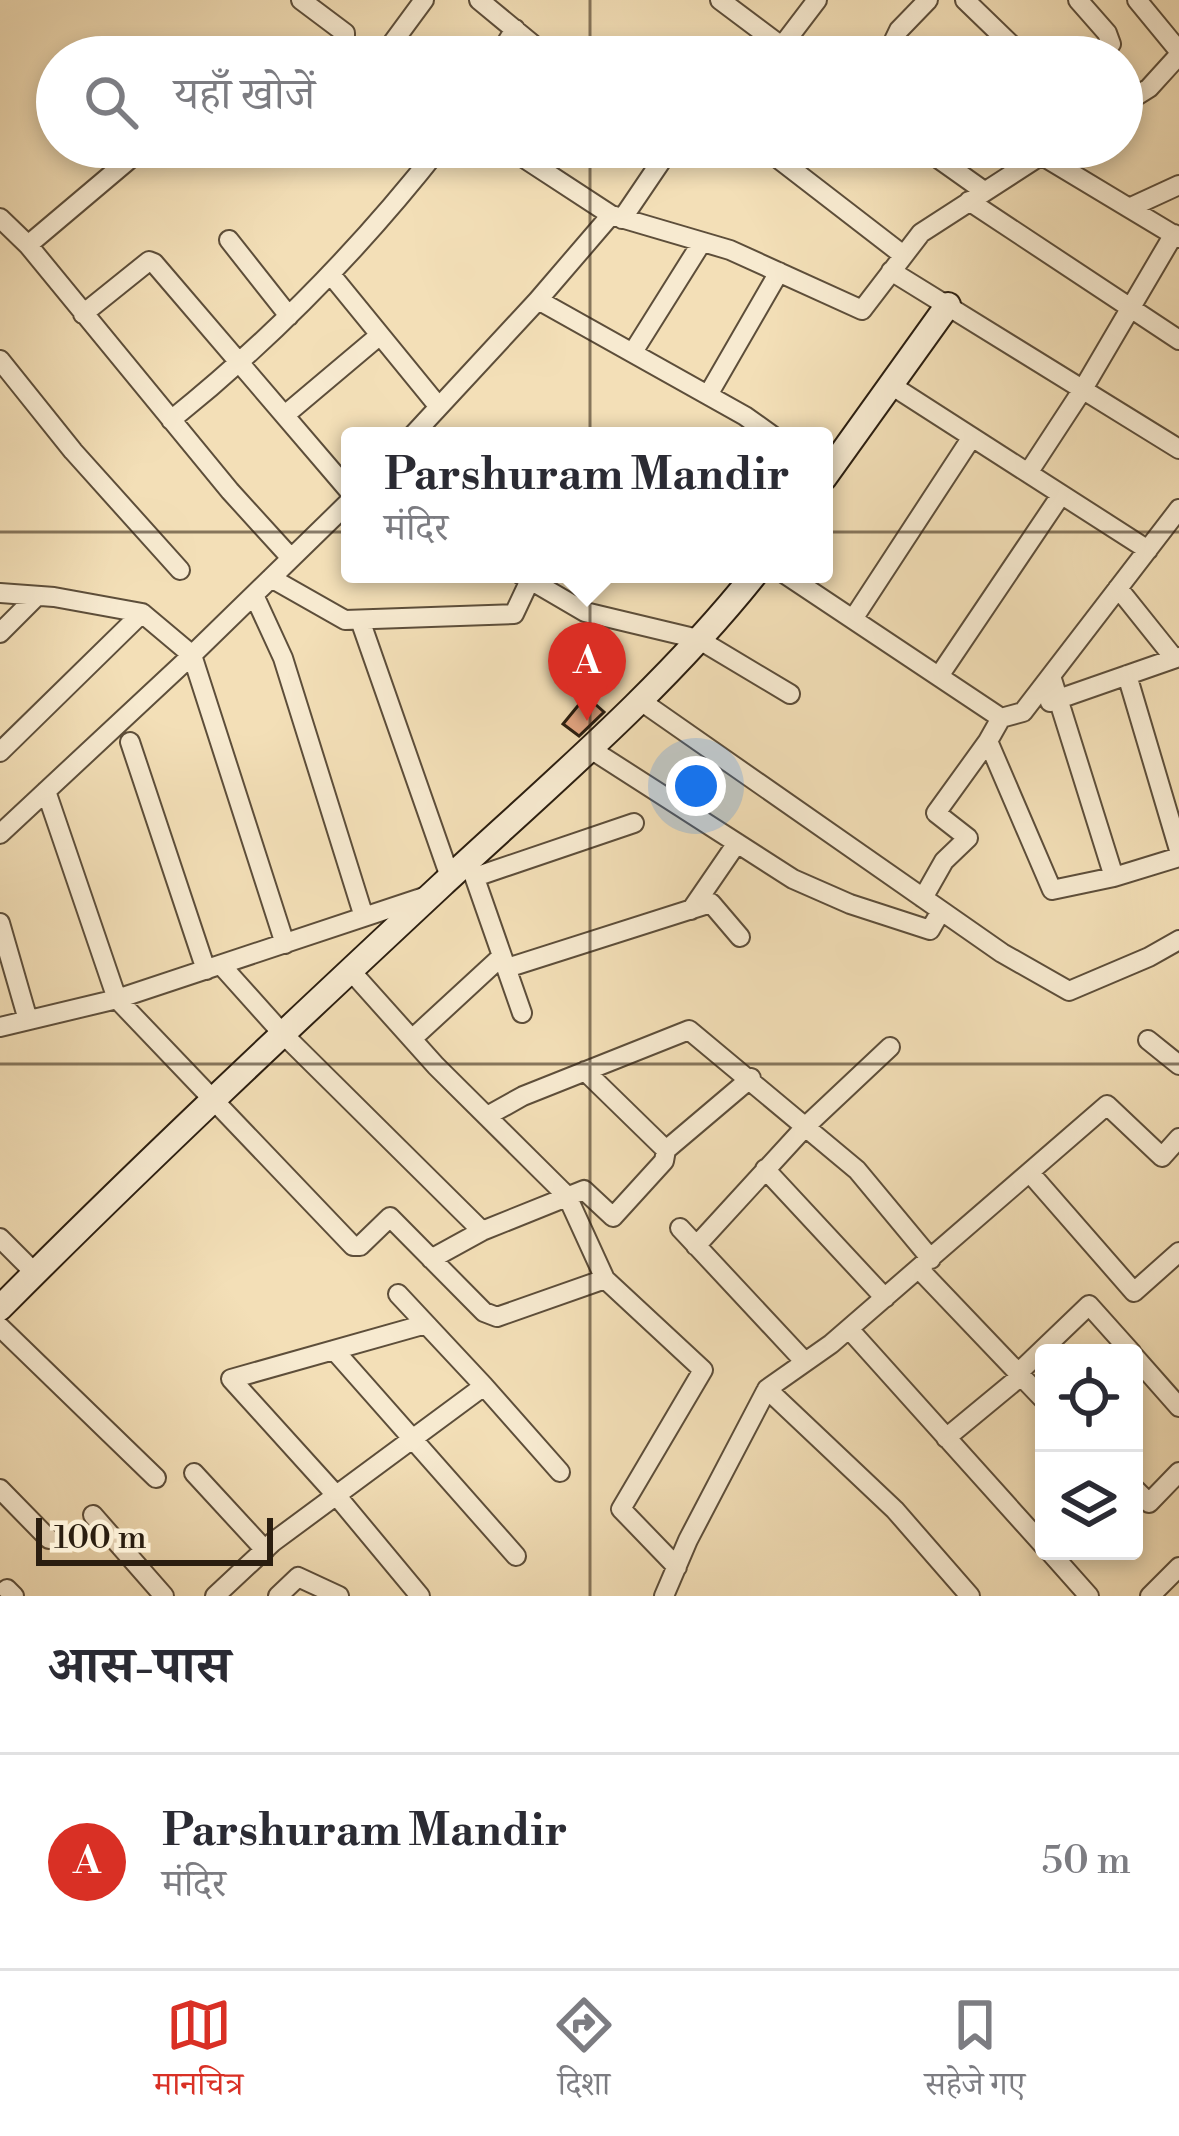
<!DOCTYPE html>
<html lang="hi">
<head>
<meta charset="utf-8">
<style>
  body { margin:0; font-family:"Libre Bodoni","Noto Serif Devanagari",serif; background:#f2f2f3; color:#2b2b33 }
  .controls { position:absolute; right:36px; bottom:36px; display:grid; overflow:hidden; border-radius:12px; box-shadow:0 6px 18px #0003 }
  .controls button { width:108px; height:108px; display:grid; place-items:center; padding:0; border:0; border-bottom:3px solid #e1e1e2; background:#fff; color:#2b2b33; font:60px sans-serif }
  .scale { position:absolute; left:36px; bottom:30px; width:237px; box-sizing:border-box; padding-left:12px; border:6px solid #2b1e10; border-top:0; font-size:33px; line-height:42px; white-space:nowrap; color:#2b1e10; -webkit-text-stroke:9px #f7ead0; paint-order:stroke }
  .you { position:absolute; left:696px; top:786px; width:42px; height:42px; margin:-30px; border:9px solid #fff; border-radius:50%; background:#1a73e8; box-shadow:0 0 0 18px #1a73e833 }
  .badge { display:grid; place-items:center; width:78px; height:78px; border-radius:50%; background:#d93025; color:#fff; font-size:39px; font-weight:700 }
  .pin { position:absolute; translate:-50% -99px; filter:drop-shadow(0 3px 6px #0008) }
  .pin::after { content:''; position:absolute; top:63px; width:42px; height:36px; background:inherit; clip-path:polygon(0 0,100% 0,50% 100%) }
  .popup { position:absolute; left:341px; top:427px; width:492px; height:156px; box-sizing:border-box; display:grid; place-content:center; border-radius:12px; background:#fff; filter:drop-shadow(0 3px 9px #0005); font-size:39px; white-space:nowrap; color:#7c7c81 }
  .popup b { font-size:45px; color:#2b2b33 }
  .popup::after { content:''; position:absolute; left:50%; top:100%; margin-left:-24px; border:24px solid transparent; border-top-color:#fff }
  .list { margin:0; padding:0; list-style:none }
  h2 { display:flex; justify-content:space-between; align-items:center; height:156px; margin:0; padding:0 48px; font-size:51px }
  h2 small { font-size:39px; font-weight:400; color:#7c7c81 }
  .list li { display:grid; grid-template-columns:78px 1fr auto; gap:36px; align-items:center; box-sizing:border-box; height:216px; padding:0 48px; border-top:3px solid #e1e1e2 }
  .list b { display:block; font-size:45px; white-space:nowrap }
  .list p { margin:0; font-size:39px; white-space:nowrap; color:#7c7c81 }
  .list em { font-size:39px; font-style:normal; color:#7c7c81 }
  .icon { flex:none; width:66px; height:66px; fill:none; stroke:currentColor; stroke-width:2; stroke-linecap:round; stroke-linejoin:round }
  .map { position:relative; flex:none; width:1179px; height:1596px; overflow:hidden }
  .search { position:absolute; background:#fff; box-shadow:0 6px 18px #0003; left:36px; right:36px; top:36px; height:132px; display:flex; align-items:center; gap:30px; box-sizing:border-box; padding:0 42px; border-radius:66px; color:#7c7c81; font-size:45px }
  .sheet { height:372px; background:#fff }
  nav { display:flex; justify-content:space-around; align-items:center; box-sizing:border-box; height:168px; border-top:3px solid #e1e1e2; background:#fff; font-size:33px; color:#7c7c81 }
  nav a { display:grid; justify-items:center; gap:6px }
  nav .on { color:#d93025 }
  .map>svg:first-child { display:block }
  .building { fill:#e3a682; stroke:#2b1e10; stroke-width:3 }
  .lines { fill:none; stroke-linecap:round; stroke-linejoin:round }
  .street-casing { stroke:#5d4e3a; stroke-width:22 }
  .secondary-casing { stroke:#2b1e10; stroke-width:28 }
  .street { stroke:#f7ead0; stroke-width:18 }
  .secondary { stroke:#f7ead0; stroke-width:24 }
  .grid { fill:none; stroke:#2b1e10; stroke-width:3; stroke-opacity:0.55 }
</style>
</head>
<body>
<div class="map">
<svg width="1179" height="1596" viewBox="0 0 1179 1596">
  <rect width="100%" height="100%" fill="#f3dfb7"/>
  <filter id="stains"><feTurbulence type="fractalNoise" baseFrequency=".00167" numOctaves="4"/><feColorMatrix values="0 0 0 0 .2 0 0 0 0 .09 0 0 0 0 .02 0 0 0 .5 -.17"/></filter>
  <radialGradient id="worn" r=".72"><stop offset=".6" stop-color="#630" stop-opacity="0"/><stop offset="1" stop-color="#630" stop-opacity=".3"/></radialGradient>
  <path class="building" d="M 586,696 L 604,712 L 579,736 L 563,724 Z"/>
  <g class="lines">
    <g class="street-casing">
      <path id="street" d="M 301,0 L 345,33 L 345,57
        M 479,0 L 548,57
        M 720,0 L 796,57
        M 965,0 L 1024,57
        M 1078,0 L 1107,33 L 1111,44 L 1085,57
        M 1137,0 L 1179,51
        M 782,46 L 817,0
        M 382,57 L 424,0
        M 498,57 L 515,29
        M 886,57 L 899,30 L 928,0
        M 1122,105 L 1149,88 L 1179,55
        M 507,147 L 611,215 L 730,250 L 862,310 L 921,233 L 1054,147
        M 763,147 L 903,255
        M 922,147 L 984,191
        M 1041,155 L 1179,238
        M 969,201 L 1179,340
        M 1129,208 L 1179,185
        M 0,218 L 28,245 L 144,147
        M 622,219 L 664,157 L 652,147
        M 229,240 L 289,316
        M 28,245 L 230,491 L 291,558
        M 891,271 L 1179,449
        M 332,276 L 439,407
        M 538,300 L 611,215
        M 83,314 L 149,261 L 154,263 L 350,492
        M 633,352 L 702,242
        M 0,360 L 73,451 L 180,570
        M 891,385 L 1028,473
        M 708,395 L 779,272
        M 285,415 L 380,335
        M 171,420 C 272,339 360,249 440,147
        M 412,436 L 538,300 L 745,416 L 773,436
        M 1148,550 L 1028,473 L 1083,389 L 1174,234
        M 520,574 L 585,612 L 698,639 L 790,694
        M 785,574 L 1001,718 L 1023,712 L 1179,509
        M 271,578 L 345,620 L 514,614 L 530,580
        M 1118,588 L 1174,658
        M 0,593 L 54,597 L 142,613 L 192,655 L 350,501
        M 254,595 L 283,658 L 364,917
        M 853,619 L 972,437
        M 360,620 L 450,877
        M 0,633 L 37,596
        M 1127,675 L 1179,850
        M 939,676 L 1061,495
        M 1051,676 L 1114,877
        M 638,699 L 1002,953 L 1069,991 L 1149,957 L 1179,940
        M 1050,702 L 1179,657
        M 1001,718 L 988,741 L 1052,890 L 1114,877 L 1179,857
        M 130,742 L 206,970
        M 589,748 L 793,879 L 850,904 L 930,930 L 941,911
        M 0,752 L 142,613
        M 46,791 L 117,999 L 427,896
        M 0,834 L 192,655 L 285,944
        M 472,870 L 522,1013
        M 475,877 L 634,823
        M 923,898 L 944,861 L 968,838 L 936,813 L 988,741
        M 691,910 L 737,843
        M 0,923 L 28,1020
        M 221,965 L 282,1033 L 482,1231
        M 507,968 L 711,903 L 740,937
        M 350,970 L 436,1066 L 567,1196 L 605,1279 L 703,1370 L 621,1509 L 677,1567
        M 0,1027 L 117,999 L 353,1246 L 360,1246 L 390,1217 L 484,1312 L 497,1317 L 605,1279
        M 412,1039 L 502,956
        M 1148,1040 L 1179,1065
        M 585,1071 L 666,1150 L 751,1078
        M 487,1116 L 523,1096 L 689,1030 L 857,1170 L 931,1259
        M 765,1169 L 885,1298
        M 1030,1173 L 1134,1292 L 1179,1252
        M 680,1228 L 805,1362
        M 0,1238 L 35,1273
        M 696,1246 L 806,1126 L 890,1047
        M 431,1259 L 482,1231 L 584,1190 L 613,1217 L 664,1161 L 666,1150
        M 919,1269 L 1044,1400
        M 398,1294 L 484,1386
        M 0,1327 L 156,1478
        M 849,1329 L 1044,1546
        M 334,1350 L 516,1556
        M 1134,1356 L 1179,1407
        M 1018,1373 L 1089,1305 L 1132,1353
        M 767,1389 L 895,1510 L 970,1596
        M 946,1438 L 1021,1376
        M 194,1473 L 265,1550
        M 1134,1488 L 1149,1503 L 1179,1472
        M 0,1489 L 49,1539
        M 93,1515 L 164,1596
        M 1049,1551 L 1089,1596
        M 7,1589 L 14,1596
        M 215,1596 L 273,1542 L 484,1386 L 560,1472
        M 278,1596 L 298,1577 L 339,1596
        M 420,1596 L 336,1495 L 231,1379 L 426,1324
        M 664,1596 L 688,1540 L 767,1389 L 831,1344 L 1107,1105 L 1162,1157 L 1179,1138
        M 1150,1596 L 1179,1567"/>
    </g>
    <g class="secondary-casing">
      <path id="secondary" d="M 824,478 L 948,305
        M 0,1308 C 145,1162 295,1022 446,881 C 552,783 665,687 755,574"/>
    </g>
    <use href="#street" class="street"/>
    <use href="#secondary" class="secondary"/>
  </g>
  <path class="grid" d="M 590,0 L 590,57M 590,147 L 590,1596M 0,532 L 1179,532M 0,1064 L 1179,1064"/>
  <rect width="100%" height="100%" filter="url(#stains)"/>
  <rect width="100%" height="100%" fill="url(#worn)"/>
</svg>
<div class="controls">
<button><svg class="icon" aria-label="locate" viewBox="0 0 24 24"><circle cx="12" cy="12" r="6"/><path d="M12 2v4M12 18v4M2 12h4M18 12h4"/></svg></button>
<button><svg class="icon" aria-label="layers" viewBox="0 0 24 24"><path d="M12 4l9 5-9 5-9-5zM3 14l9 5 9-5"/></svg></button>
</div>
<div class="scale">100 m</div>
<div class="you"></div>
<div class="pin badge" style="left:587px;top:721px">A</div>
<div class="popup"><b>Parshuram Mandir</b>मंदिर</div>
<div class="search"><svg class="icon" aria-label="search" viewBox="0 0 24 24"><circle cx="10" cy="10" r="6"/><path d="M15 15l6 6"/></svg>यहाँ खोजें</div>
</div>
<section class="sheet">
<h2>आस-पास<small></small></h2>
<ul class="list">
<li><span class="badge">A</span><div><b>Parshuram Mandir</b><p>मंदिर</p></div><em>50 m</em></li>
</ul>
</section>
<nav>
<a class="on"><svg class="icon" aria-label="map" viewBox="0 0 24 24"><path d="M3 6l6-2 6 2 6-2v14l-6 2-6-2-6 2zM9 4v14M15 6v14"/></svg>मानचित्र</a>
<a><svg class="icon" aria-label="directions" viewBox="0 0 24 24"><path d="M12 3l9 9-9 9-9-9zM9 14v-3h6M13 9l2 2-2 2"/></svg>दिशा</a>
<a><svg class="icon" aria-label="saved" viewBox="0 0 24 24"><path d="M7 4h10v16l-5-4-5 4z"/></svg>सहेजे गए</a>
</nav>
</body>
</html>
